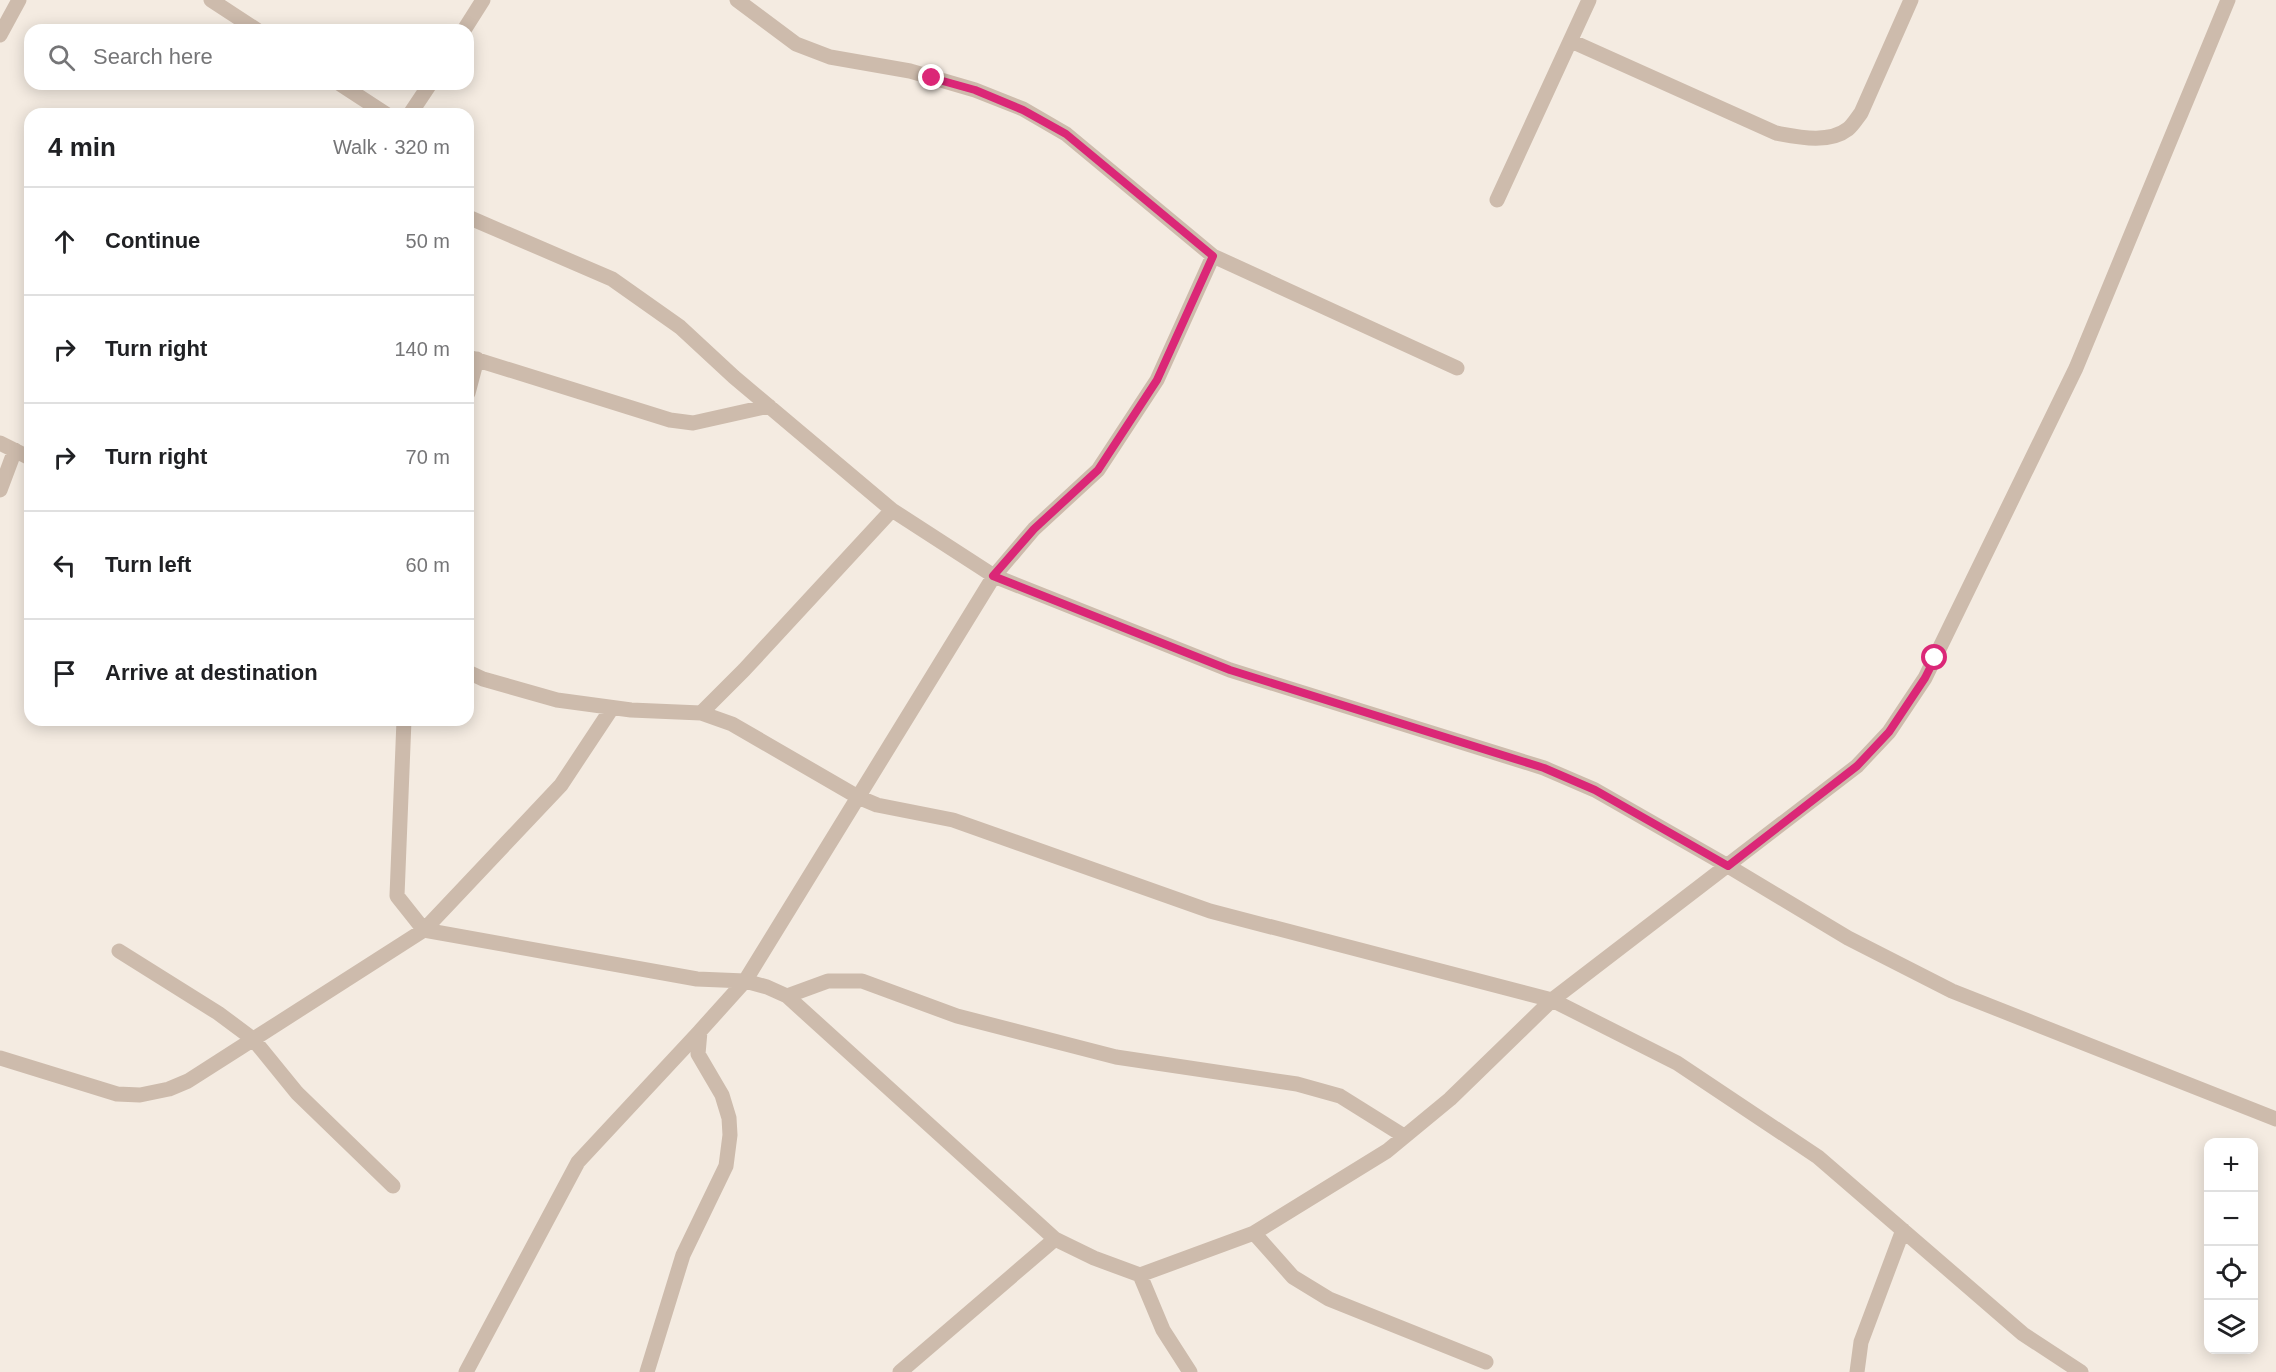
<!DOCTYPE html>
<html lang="en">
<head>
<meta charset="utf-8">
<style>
  body { margin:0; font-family:Helvetica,sans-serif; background:#f2f2f2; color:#202124 }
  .controls { position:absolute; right:18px; bottom:18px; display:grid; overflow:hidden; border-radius:12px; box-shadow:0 3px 15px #0003 }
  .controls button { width:54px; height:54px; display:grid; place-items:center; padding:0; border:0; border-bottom:2px solid #e0e0e0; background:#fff; color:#202124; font:30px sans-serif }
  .stop { position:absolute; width:18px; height:18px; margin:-14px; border:4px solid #db2777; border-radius:50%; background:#fff }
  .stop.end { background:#db2777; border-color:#fff; box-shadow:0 2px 6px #0008 }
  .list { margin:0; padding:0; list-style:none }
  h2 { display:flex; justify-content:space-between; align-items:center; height:78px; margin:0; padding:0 24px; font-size:26px }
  h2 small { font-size:20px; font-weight:400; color:#757577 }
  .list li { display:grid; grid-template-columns:39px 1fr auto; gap:18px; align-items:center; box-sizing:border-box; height:108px; padding:0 24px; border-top:2px solid #e0e0e0 }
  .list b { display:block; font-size:22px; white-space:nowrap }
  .list em { font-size:20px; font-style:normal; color:#757577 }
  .icon { flex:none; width:33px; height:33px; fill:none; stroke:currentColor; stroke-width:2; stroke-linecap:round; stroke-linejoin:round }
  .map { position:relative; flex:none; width:2276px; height:1372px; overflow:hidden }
  .search { position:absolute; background:#fff; box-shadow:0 3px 15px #0003; left:24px; top:24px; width:450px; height:66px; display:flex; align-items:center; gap:15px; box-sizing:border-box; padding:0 21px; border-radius:18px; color:#757577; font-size:22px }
  .panel { position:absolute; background:#fff; box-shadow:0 3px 15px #0003; left:24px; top:108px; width:450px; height:618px; border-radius:18px }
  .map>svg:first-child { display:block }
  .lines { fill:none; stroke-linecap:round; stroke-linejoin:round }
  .street { stroke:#cdbbac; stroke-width:15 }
  .route { stroke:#db2777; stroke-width:8 }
</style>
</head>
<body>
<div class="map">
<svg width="2276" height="1372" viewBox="0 0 2276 1372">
  <rect width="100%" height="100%" fill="#f4ebe1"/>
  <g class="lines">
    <path class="street" d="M 211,0 L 257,30
      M 737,0 L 796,44 L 830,57 L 910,71 L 975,90 L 1023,109 L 1066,134 L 1213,256 L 1457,368
      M 464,30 L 483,0
      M 0,35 L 19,0
      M 1571,41 L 1776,133 C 1798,137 1829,144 1848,129 C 1853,125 1857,118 1861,113 L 1911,0
      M 340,84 L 386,114
      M 410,114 L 430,84
      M 1497,200 L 1589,0
      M 468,217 L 612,279 L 680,327 L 734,377 L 892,510 L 994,576 L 1230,670 L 1544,768 L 1595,790 L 1728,866 L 1848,938 L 1952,991 L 2276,1119
      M 468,357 L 670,420 L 693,423 L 769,406
      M 468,393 L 477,359
      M 0,443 L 30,458
      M 0,490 L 15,450
      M 468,672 L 483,679 L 557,700 L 631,710 L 701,713 L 732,724 L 858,797 L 877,805 L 953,820 L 1210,911 L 1552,1000 L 1677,1063 L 1818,1157 L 2023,1334 L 2081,1372
      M 701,713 L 744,670 L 892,510
      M 404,720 L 397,896 L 424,930 L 697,979 L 745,981 L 767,987 L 787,996 L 1055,1239 L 1094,1258 L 1140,1275 L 1254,1233 L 1387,1151 L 1450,1099 L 1552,1000 L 1857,766 L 1889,732 L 1925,678 L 2076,368 L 2228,0
      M 119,951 L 218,1013 L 253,1039 L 297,1093 L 393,1186
      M 787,996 L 828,981 L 862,981 L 957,1016 L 1116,1057 L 1297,1084 L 1340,1096 L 1404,1136
      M 0,1058 L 117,1094 L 140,1095 L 169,1089 L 188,1081 L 424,930 L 561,785 L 612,708
      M 1254,1233 L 1293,1277 L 1329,1299 L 1486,1362
      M 1140,1275 L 1163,1330 L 1190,1372
      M 466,1372 L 578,1162 L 700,1031
      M 647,1372 L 683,1255 L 726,1166 L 730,1135 L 729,1118 L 722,1095 L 698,1054 L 700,1031 L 745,981 L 994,576 L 1034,529 L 1098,470 L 1157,380 L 1213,256
      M 900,1372 L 1055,1239
      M 1857,1372 L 1861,1342 L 1903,1230"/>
  </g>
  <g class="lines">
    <path class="route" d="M 932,78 L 975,90 L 1023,110 L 1066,134 L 1213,256 L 1157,380 L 1098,470 L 1034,529 L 993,576 L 1230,670 L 1544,768 L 1595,790 L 1728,866 L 1857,766 L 1889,732 L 1925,678 L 1935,658"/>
  </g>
</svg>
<div class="controls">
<button>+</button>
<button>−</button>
<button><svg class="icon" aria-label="locate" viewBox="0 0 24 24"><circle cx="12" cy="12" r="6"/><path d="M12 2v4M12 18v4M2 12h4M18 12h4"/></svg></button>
<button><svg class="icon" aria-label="layers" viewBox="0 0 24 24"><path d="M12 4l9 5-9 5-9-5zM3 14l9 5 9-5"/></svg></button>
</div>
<div class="stop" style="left:1935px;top:658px"></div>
<div class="stop end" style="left:932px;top:78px"></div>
<div class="search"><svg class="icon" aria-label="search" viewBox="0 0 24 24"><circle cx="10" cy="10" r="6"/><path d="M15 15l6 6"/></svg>Search here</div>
<section class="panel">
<h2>4 min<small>Walk · 320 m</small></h2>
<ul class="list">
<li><svg class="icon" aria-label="ahead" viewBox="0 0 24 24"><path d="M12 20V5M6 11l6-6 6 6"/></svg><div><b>Continue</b></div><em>50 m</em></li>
<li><svg class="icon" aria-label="right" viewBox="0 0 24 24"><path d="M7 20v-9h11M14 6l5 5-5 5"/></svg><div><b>Turn right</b></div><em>140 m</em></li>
<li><svg class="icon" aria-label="right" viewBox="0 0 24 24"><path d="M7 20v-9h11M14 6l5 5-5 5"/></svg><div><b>Turn right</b></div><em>70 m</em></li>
<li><svg class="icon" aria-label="left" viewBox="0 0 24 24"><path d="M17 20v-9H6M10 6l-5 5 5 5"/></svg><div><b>Turn left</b></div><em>60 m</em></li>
<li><svg class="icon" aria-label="arrive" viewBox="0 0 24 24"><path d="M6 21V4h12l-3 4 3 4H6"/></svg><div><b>Arrive at destination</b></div></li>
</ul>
</section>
</div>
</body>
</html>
